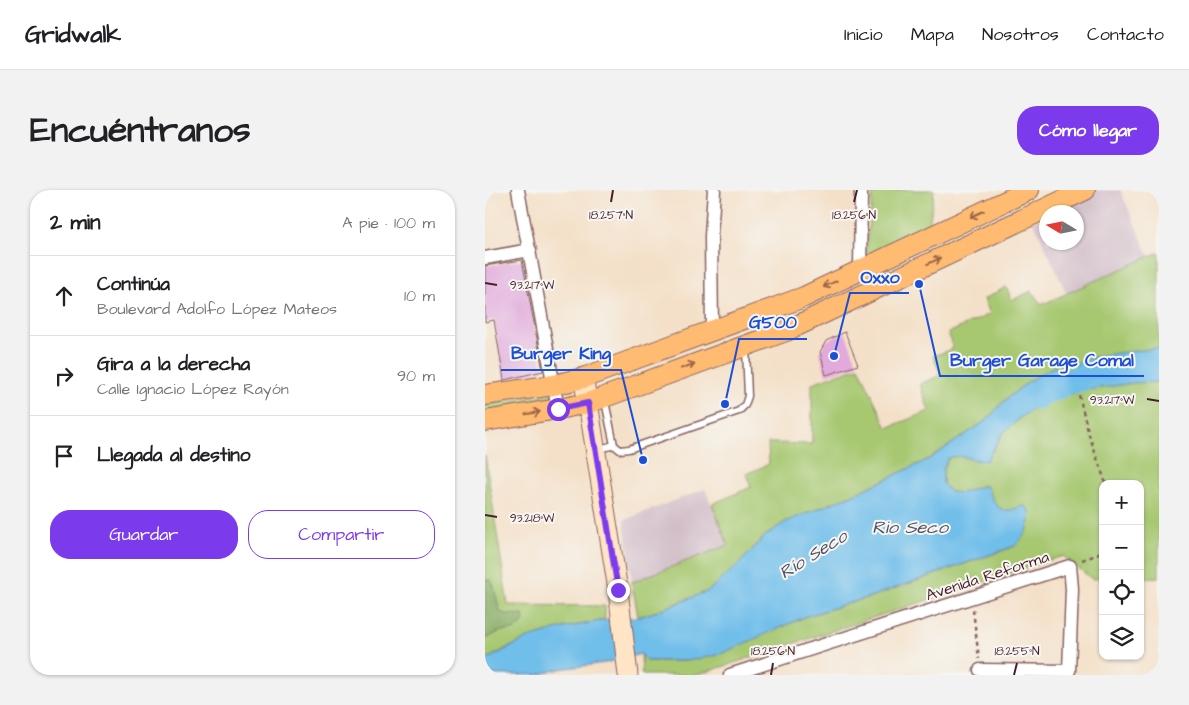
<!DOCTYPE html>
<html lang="es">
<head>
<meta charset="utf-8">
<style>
  body { margin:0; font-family:"Architects Daughter",sans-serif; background:#f2f2f2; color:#202124 }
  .controls { position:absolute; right:15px; bottom:15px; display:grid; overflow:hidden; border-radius:10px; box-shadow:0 1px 4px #0004 }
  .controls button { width:45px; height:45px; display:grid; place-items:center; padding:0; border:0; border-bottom:1px solid #e0e0e0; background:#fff; color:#202124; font:25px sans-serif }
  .compass { position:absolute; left:554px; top:15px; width:45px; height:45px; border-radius:50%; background:#fff; box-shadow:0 1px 4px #0004; rotate:280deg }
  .stop { position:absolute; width:15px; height:15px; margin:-11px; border:4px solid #7c3aed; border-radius:50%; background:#fff }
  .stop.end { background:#7c3aed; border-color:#fff; box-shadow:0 1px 5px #0008 }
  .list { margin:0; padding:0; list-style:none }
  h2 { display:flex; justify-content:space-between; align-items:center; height:65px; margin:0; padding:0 20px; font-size:21px }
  h2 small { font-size:16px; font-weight:400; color:#757577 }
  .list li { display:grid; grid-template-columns:32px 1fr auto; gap:15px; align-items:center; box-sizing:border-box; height:80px; padding:0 20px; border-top:1px solid #e0e0e0 }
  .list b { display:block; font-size:19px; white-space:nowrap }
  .list p { margin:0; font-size:16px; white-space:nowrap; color:#757577 }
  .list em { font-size:16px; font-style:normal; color:#757577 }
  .actions { display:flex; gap:10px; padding:15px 20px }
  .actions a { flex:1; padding:11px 0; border:1px solid #7c3aed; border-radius:20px; text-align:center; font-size:18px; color:#7c3aed }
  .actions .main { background:#7c3aed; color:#fff }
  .icon { flex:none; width:28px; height:28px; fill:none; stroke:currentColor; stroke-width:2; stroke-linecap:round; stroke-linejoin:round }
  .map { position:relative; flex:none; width:674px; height:485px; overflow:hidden; border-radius:20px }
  header { display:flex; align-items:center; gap:30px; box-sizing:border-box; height:70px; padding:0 25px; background:#fff; border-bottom:1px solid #e0e0e0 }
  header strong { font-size:24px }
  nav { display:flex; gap:28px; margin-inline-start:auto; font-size:18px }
  .intro { display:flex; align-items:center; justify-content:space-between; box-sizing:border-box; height:120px; padding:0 30px }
  h1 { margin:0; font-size:35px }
  .button { padding:12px 22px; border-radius:20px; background:#7c3aed; color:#fff; font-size:18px; font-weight:700 }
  main { display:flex; gap:30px; padding:0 30px }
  aside { flex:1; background:#fff; border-radius:20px; box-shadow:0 1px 4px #0004 }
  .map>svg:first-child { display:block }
  .industrial { fill:#d2bdc8 }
  .green { fill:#a7c871; stroke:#78744e }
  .forest { fill:#85ac63; stroke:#686647 }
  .water { fill:#6fbeea; stroke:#5c6e8a }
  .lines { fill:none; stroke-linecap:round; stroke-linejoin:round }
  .river { stroke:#6fbeea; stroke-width:26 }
  .building { fill:#e1a9dc }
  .service-casing { stroke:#866362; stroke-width:9 }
  .minor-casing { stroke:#866362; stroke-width:15 }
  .secondary-casing { stroke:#866362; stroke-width:21 }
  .primary-casing { stroke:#866362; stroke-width:22 }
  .path { stroke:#866362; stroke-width:2.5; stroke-dasharray:4 4; stroke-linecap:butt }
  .service { stroke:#fff; stroke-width:6 }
  .minor { stroke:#fff; stroke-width:12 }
  .secondary { stroke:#ffe4c6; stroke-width:19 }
  .primary { stroke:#ffbb71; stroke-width:20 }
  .oneway { stroke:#9b654a }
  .route { stroke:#7c3aed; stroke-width:6 }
  .ticks { fill:none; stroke:#4a1f2b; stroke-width:2 }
  .labels { text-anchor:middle; stroke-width:4; stroke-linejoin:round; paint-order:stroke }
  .street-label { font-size:16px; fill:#4a1f2b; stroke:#f6f6f2 }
  .water-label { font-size:18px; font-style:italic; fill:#554f64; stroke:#f6f6f2 }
  .ticks-label { font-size:12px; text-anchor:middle; fill:#4a1f2b; stroke:#f6f6f2; stroke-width:4; stroke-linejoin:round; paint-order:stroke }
  .leader { fill:none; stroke:#1d4ed8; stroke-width:2 }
  .callout-dot { fill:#1d4ed8; stroke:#f6f6f2; stroke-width:2 }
  .callout-label { font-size:18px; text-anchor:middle; font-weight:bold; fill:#1d4ed8; stroke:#f6f6f2; stroke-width:4; stroke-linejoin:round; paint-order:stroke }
</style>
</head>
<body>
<header>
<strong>Gridwalk</strong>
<nav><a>Inicio</a><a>Mapa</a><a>Nosotros</a><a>Contacto</a></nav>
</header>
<div class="intro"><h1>Encuéntranos</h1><a class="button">Cómo llegar</a></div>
<main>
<aside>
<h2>2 min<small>A pie · 100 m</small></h2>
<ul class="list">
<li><svg class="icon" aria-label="ahead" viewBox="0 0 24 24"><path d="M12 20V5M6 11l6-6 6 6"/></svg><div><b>Continúa</b><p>Boulevard Adolfo López Mateos</p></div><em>10 m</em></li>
<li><svg class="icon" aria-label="right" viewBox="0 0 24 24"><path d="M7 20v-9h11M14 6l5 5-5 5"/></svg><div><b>Gira a la derecha</b><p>Calle Ignacio López Rayón</p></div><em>90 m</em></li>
<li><svg class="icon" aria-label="arrive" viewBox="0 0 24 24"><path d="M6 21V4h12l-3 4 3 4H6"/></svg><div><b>Llegada al destino</b></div></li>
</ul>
<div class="actions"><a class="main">Guardar</a><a>Compartir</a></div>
</aside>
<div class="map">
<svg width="674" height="485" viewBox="0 0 674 485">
  <rect width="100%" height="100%" fill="#f6f6f2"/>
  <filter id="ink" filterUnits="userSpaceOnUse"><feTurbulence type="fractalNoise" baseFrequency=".02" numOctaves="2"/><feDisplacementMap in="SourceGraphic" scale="10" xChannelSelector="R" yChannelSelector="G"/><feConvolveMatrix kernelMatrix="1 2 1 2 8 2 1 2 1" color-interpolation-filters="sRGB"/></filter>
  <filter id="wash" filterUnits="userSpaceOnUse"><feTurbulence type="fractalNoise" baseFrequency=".0096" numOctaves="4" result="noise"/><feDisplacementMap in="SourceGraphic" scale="20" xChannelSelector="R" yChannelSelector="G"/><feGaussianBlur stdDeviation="1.12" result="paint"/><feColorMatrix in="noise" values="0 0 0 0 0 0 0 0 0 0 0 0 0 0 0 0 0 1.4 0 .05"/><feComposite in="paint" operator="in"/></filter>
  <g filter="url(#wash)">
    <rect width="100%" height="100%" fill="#f4e0c8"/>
    <path class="industrial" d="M 614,0 L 635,0 L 664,66 L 582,104 L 548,31 L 561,25 L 562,52 L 592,52 L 592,22 L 567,22 Z
      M 220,299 L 243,355 L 147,392 L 139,330 Z"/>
    <path class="green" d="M 388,0 L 449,0 L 444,38 L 380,71 Z
      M 674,62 L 674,387 L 655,388 L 655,294 L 618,294 L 618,388 L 607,389 L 578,366 L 212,485 L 157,485 L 156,463 L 161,471 L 202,471 L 233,464 L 322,426 L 388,406 L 530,356 L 539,316 C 534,317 528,320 523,321 C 510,321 506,304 501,296 L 496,296 L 477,303 L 465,302 L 458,294 L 458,280 L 463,268 L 473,265 L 493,271 L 506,263 L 518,243 L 535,228 L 557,212 L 589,203 L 570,176 L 544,191 L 520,210 L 502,230 L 444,269 L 374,302 L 300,332 L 280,346 L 253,375 L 223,401 L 170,422 L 153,427 L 147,392 L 243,355 L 227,314 L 266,297 L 261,284 L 284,274 L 283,253 L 327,254 L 327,193 L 374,177 L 402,238 L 444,221 L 435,194 L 456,185 L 448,166 L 468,159 L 463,143 L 505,124 L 499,109 L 521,97 L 527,110 L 547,101 L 556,115 Z
      M 73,202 L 74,208 L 0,221 L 0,215 Z
      M 0,265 L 23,415 L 120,416 L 120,430 L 74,439 L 22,458 L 0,470 Z"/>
    <path class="forest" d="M 0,390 L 6,390 L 9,397 L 15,422 L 21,424 L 38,425 L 39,431 C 30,443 29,439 17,441 C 12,442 6,447 1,449 L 0,449 Z"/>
    <path class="water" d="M 674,158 L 674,192 L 649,193 L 602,200 C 595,196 589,182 591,174 L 595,171 L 617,165 Z
      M 570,176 L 590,203 L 557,212 L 535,228 L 518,243 L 501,271 C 486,271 479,263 463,268 L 458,280 L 458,294 L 465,302 L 477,303 L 496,296 L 501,296 C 506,304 510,321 523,320 C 528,320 534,317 539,316 L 544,319 C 549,333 539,347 530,356 L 388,406 L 322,426 L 233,465 L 202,471 L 161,471 L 156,464 L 120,473 L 75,479 L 53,485 L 0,485 L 0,470 L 43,448 L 74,439 L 120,430 L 153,427 L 170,422 L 223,401 L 253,375 L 280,346 L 300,332 L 374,302 L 444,269 L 502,230 L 520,210 L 544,191 Z"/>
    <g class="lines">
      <path class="river" d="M 550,207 L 582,192 L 640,177 L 674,176"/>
    </g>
    <g id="blocks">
      <path class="building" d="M 37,70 L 58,181 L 19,190 L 9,130 L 0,132 L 0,76 Z
        M 360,142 L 373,175 L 341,185 L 335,162 L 341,151 Z"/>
    </g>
  </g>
  <g filter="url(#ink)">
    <use href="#blocks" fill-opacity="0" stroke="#866362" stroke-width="1"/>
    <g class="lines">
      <g class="service-casing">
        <path id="service" d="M 120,211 L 129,255 L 135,260 L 144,259 L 254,221 L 260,215 L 263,206 L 261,158
          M 111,260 L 129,255"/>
      </g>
      <g class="minor-casing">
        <path id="minor" d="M 33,0 L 73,219
          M 0,68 L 45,60
          M 375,80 L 376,0
          M 227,141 L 226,46 L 229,0
          M 245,485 L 585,376 L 587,399 L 584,481 L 495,480"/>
      </g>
      <g class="secondary-casing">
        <path id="secondary" d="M 98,188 L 103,213 L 133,400 L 143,485"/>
      </g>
      <g class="primary-casing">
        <path id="primary" d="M 0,205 L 69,195 L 98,188 L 319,107 L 544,0
          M 0,231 L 73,219 L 103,213 L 301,141 L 600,0"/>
      </g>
      <path class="path" d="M 594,205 L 604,245 L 621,294
        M 597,370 L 611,365 L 618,360
        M 488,420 L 494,469"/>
      <use href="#service" class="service"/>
      <use href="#minor" class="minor"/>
      <use href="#secondary" class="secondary"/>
      <use href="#primary" class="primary"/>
    </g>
    <defs><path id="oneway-shaft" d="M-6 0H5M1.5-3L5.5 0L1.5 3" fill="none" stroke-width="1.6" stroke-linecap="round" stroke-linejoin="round" transform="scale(1.25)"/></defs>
    <g class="oneway">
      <use href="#oneway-shaft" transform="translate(492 24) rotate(155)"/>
      <use href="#oneway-shaft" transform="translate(449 71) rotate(-25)"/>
      <use href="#oneway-shaft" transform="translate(345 94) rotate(155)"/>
      <use href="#oneway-shaft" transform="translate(203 176) rotate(-20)"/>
      <use href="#oneway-shaft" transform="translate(48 223) rotate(-9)"/>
    </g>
  </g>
  <g class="lines" filter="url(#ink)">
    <path class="route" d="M 73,219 L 103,213 L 133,400"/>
  </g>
  <path class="ticks" d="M 126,12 L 128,0M 369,12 L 372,0M 0,93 L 12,95M 662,209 L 674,211M 0,325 L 12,327M 286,485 L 288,473M 529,485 L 532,473"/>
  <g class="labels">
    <g class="street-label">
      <text transform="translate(502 385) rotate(-18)" y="6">Avenida Reforma</text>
    </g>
    <g class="water-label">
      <text x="425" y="343">Rio Seco</text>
      <text transform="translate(328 364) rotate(-32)" y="6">Río Seco</text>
    </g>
  </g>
  <g class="ticks-label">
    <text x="126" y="29">18.257°N</text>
    <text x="369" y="29">18.256°N</text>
    <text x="47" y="99">93.217°W</text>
    <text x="627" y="214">93.217°W</text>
    <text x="47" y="332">93.218°W</text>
    <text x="288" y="465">18.256°N</text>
    <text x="532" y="465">18.255°N</text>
  </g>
  <path class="leader" d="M349 166L365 103H424M240 214L254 149H322M158 270L136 180H16M434 94L455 186H659"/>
  <g class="callout-dot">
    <circle cx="349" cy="166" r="5"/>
    <circle cx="240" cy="214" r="5"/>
    <circle cx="158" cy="270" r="5"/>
    <circle cx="434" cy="94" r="5"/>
  </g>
  <g class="callout-label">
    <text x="395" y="93">Oxxo</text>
    <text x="288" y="138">G500</text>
    <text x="76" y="169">Burger King</text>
    <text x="557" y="176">Burger Garage Comal</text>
  </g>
</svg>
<div class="controls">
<button>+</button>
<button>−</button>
<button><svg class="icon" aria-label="locate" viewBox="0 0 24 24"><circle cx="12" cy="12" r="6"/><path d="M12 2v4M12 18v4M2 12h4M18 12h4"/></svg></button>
<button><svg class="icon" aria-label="layers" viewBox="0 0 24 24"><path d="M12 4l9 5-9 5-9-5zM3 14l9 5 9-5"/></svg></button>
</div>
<svg class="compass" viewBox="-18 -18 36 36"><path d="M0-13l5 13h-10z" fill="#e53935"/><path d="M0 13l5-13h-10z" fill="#757577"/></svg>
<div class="stop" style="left:73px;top:219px"></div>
<div class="stop end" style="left:133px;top:400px"></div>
</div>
</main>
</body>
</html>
